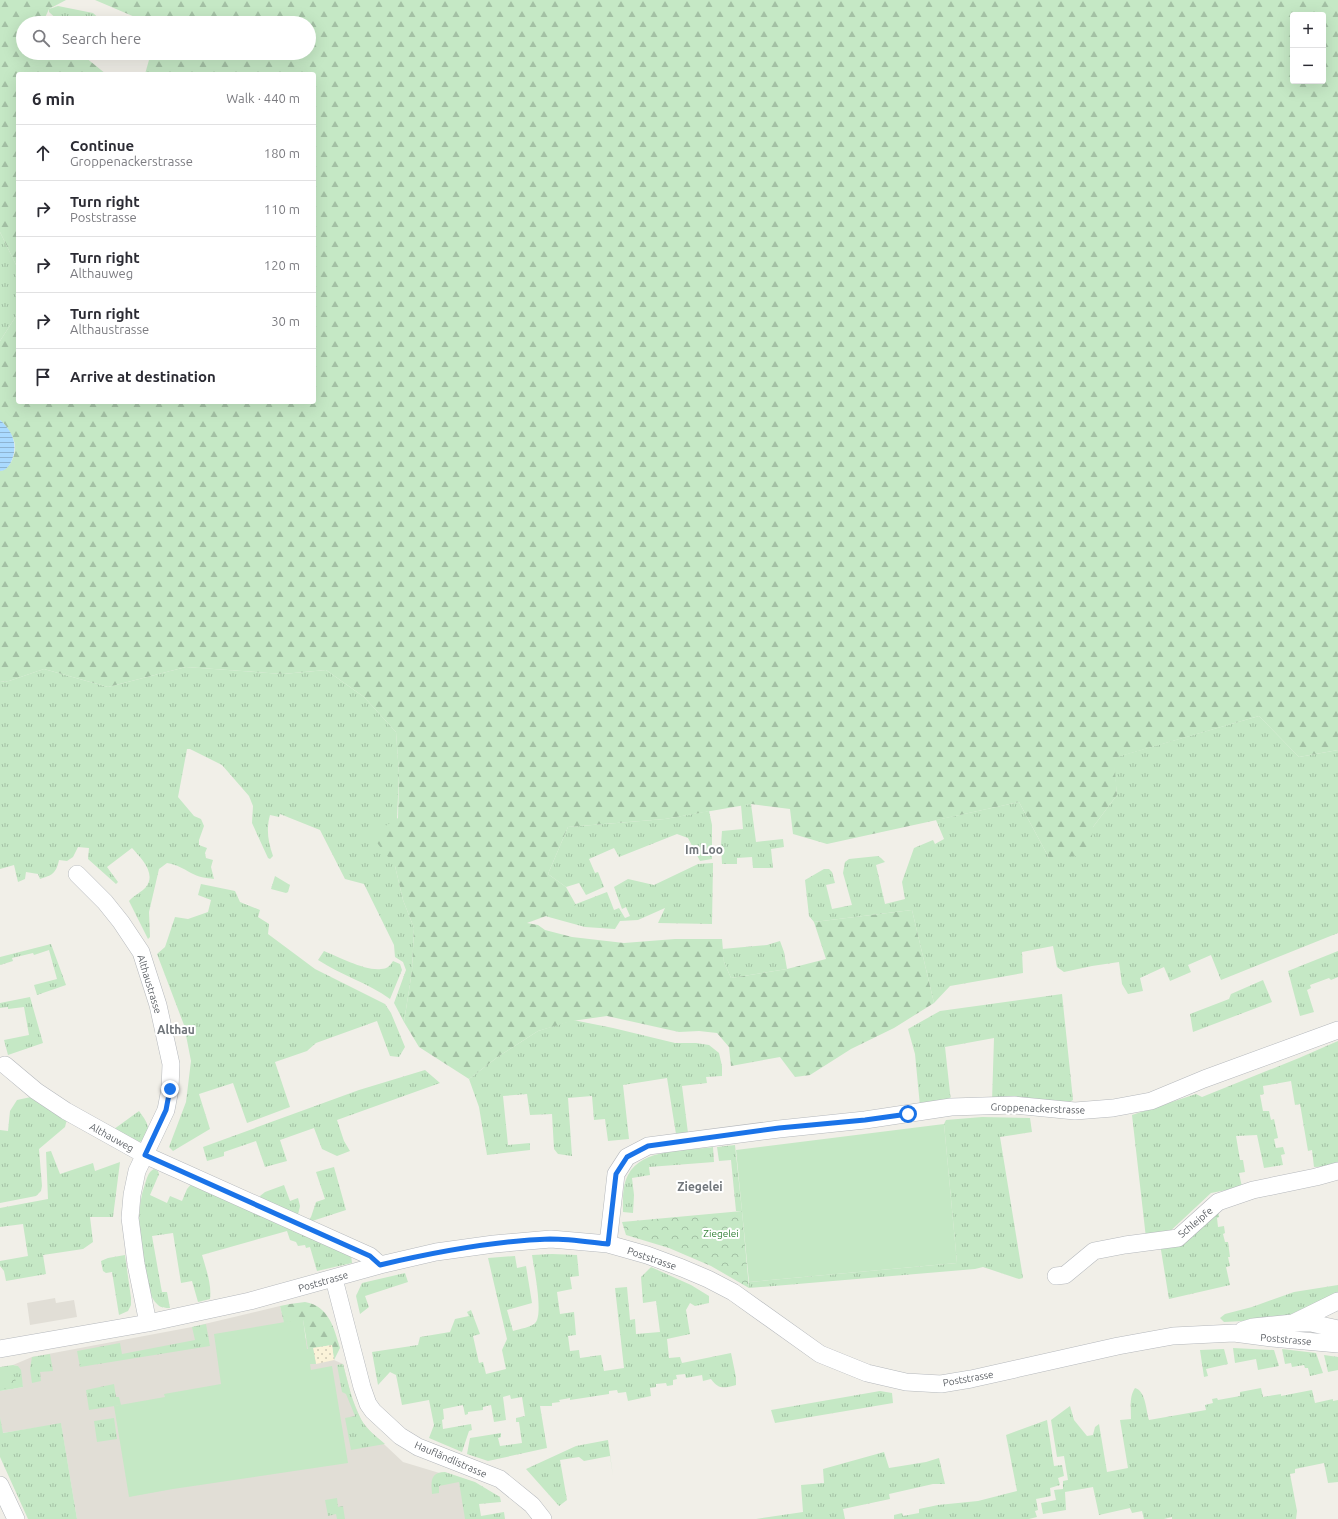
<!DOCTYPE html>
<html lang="en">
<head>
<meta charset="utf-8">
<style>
  body { margin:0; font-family:Ubuntu,sans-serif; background:#f7f7f7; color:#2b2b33 }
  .controls { position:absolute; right:12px; top:12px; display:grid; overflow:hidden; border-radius:4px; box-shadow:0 4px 16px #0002 }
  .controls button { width:36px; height:36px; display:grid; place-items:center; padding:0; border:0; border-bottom:1px solid #e1e1e2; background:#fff; color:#2b2b33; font:20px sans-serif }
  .stop { position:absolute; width:12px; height:12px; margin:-9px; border:3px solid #1a73e8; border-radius:50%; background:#fff }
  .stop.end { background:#1a73e8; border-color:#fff; box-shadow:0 1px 4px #0008 }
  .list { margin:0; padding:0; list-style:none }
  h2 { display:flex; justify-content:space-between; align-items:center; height:52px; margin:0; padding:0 16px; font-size:17px }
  h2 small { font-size:13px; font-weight:400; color:#7c7c81 }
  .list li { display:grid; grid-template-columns:26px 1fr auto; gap:12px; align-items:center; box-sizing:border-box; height:56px; padding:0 16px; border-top:1px solid #e1e1e2 }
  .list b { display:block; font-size:15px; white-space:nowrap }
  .list p { margin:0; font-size:13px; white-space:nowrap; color:#7c7c81 }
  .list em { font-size:13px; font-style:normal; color:#7c7c81 }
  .icon { flex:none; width:22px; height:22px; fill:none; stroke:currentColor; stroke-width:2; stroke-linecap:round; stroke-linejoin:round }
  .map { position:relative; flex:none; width:1338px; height:1519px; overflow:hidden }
  .search { position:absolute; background:#fff; box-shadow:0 4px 16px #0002; left:16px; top:16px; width:300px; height:44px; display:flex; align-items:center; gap:10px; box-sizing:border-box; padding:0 14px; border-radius:22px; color:#7c7c81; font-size:15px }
  .panel { position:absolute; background:#fff; box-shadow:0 4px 16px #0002; left:16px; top:72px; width:300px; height:332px; border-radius:4px }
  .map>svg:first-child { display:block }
  .education { fill:#e1ded6 }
  .grass { fill:url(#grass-tufts) }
  .forest { fill:url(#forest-firs); fill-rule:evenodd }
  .sand { fill:url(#sand-dots) }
  .park { fill:url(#park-crowns) }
  .garden { fill:#c5e8c5 }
  .water { fill:url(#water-rules) }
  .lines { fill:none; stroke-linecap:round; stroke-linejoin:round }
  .minor-casing { stroke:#b5b8bc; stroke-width:18 }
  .minor { stroke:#fff; stroke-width:17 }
  .route { stroke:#1a73e8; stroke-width:5 }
  .labels { text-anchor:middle; stroke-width:4; stroke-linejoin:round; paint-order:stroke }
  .street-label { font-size:10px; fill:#5f6368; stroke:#fff }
  .park-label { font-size:10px; fill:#348238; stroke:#fff }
  .quarter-label { font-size:12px; font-weight:bold; fill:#70757a; stroke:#fff }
</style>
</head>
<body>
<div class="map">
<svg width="1338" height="1519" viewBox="0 0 1338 1519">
  <defs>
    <pattern id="grass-tufts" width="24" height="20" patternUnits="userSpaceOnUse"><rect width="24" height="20" fill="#c5e8c5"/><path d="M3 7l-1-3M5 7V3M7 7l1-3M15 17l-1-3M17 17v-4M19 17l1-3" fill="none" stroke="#a3c0a4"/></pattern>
    <pattern id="forest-firs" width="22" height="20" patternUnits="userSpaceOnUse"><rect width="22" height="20" fill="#c5e8c5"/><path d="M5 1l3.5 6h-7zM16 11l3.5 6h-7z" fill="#a3c0a4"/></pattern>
    <pattern id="sand-dots" width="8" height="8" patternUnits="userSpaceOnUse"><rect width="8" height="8" fill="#fbf3d9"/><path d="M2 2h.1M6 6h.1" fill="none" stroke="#cec8b4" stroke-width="1.8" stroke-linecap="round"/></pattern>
    <pattern id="park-crowns" width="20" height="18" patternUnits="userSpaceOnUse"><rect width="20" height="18" fill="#c5e8c5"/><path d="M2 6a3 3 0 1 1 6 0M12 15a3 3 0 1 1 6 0" fill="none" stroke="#a3c0a4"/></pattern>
    <pattern id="water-rules" width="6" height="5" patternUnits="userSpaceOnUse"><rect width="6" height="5" fill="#aadaff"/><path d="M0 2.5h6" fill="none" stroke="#8eb4d2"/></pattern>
  </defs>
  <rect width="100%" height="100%" fill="#f1efe8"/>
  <path class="education" d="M 55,1298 L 56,1303 L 74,1300 L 77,1317 L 30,1325 L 27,1303 Z
    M 280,1306 L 284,1322 L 334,1360 L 343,1364 L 352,1398 L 361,1420 L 370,1431 L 403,1462 L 466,1481 L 474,1519 L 77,1519 L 61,1424 L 2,1433 L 0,1417 L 0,1391 L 23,1387 L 18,1366 L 13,1365 L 32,1357 L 192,1327 Z"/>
  <path class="grass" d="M 58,6 L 93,13 L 104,23 L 61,23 L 49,12 L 49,9 Z
    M 0,232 L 18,269 L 18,313 L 0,341 Z
    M 186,667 L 283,674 L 326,670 L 364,697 L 396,732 L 399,774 L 395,866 L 403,900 L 414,928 L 412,971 L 404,1022 L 394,1003 L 406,970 L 403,962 L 395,957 L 394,945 L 364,884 L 345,879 L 320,830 L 280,814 L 279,817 L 270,815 C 266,829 268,842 273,856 L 270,859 L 268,858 L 252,823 L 253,806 L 249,796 L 222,765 L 190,749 L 187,749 L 178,797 L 194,816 L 201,819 L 204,826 L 199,840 L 199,845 L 207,848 L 205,853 L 206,858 L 213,860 L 211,867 L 214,879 C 206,878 198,877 191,873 C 182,868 178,865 167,863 L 159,869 L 149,912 L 150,937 L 148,939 L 129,901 C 134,895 142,892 146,887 C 157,873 140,857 132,848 L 107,867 L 118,882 L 116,884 L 88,859 L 89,848 L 78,847 L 73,857 L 67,861 L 59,860 C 56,874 52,875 40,879 L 38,874 L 26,872 L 25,879 L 18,882 L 14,865 L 0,869 L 0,682 L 9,681 L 44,669 L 108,687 Z
    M 1259,716 L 1299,757 L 1338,750 L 1338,933 L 1221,980 L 1211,955 L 1188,965 L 1191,972 L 1170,981 L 1164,967 L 1140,978 L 1143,991 L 1128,994 L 1122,984 L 1119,962 L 1092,966 L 1064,972 L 1057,967 L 1053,946 L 1022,952 L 1023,973 L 950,986 L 934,1003 L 912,910 L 814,922 L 809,916 L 805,880 L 824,869 L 829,869 L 832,872 L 835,883 L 826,885 L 832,909 L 852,905 L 843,873 L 845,862 L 849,859 L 878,856 L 881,858 L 885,862 L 876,865 L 885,904 L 905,899 L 902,882 L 914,848 L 933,840 L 935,844 L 944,839 L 936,820 L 1019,802 L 1049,858 L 1093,827 L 1117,795 L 1113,758 Z
    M 751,804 L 756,842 L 783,839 L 784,847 L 771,849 L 773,868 L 753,868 L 752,857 L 737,858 L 737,864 L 722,864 L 721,845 L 722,831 L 743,829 L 741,805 Z
    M 709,811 L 712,825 L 712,859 L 700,861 L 688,838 L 677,834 L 619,857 L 614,848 L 589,859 L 595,873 L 598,872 L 604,887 L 586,895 L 579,883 L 566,887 L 548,874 L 568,827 L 665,819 Z
    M 713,863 L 712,924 L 658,923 L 665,908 L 638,920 L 620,921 L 615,929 L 585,927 L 545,916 L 607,892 L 614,910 L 619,908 L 625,918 L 630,916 L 626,907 L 622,909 L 614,887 L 628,879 L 654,885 L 698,864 Z
    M 275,876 L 290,885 L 288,892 L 286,893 L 271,889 Z
    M 201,884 L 235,891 L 240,902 L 260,910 L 258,917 L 269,924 L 268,934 L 315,969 L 385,1004 L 391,1013 L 405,1047 L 399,1057 L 390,1056 L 377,1021 L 316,1043 L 307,1051 L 275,1062 L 290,1107 L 247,1123 L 233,1083 L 199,1094 L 210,1129 L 173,1151 L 169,1147 L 186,1102 L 191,1061 L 184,1025 L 157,954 L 165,947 L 175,917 L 188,919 L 208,912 L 211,900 L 198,895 Z
    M 780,941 L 784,952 L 787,969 L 731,978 L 724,962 L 722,949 L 767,945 Z
    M 51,944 L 66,985 L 37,995 L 34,985 L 57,979 L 49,950 L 34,955 L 33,953 L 12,958 L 13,961 L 0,965 L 0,957 Z
    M 324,951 C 339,957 365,971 381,969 C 387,969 390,966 393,961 L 400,964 L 402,970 L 390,999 C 368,983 341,975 318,960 Z
    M 1338,951 L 1338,977 L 1331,980 L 1329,978 L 1310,985 L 1311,988 L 1307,990 L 1314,1012 L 1300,1016 L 1288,971 Z
    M 1263,980 L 1272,1002 L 1193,1032 L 1190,1014 L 1229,999 L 1231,994 Z
    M 1062,994 L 1073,1100 L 1066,1104 L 992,1101 L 994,1038 L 945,1047 L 951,1102 L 920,1106 L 915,1054 L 908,1029 L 940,1011 Z
    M 30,997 L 43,1043 L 8,1055 L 4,1040 L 29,1035 L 24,1007 L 8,1009 L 8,1007 L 0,1008 L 0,1003 Z
    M 573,1020 L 613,1028 L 675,1043 L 696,1043 L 709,1045 L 719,1053 L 722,1066 L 722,1076 L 706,1077 L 707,1083 L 682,1086 L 688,1133 L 676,1134 L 667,1078 L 623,1085 L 629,1139 L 608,1141 L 605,1119 L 594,1120 L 592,1096 L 568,1098 L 572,1156 L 558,1154 L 554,1149 L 552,1114 L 530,1115 L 527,1094 L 503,1096 L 508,1145 L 530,1143 L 530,1150 L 487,1155 L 479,1107 L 469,1079 L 499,1056 L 538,1031 Z
    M 1338,1041 L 1338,1166 L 1314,1167 L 1312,1150 L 1308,1151 L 1300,1104 L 1295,1105 L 1291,1081 L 1263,1086 L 1264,1094 L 1260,1095 L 1263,1111 L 1269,1111 L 1271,1120 L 1274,1119 L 1278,1138 L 1274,1139 L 1276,1148 L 1283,1147 L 1285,1154 L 1281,1155 L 1283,1165 L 1264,1168 L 1257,1135 L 1236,1136 L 1240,1160 L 1243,1160 L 1245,1172 L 1239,1173 L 1242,1187 L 1211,1193 L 1166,1235 L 1146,1238 L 1132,1115 L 1196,1094 L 1202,1097 L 1299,1058 Z
    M 425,1070 L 440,1083 L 337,1120 L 344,1141 L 350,1151 L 337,1156 L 322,1149 L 314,1128 L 280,1140 L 287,1161 L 265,1167 L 256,1141 L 224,1152 L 224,1156 L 207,1161 L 203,1147 L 359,1090 Z
    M 31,1097 L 67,1119 L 65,1127 L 39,1149 L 42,1186 L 41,1191 L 36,1196 L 0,1203 L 0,1130 L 8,1131 L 10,1111 L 17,1100 Z
    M 139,1111 C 148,1123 155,1134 138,1143 L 110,1132 Z
    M 982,1117 L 1030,1118 L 1032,1132 L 1000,1137 L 1023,1278 L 1019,1279 L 983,1267 L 975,1269 L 749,1288 L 749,1282 L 957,1263 L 944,1124 L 946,1120 Z
    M 735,1145 L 742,1211 L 736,1211 L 731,1160 L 719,1161 L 717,1147 Z
    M 713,1147 L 714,1162 L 649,1167 L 650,1175 L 632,1178 L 634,1195 L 633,1213 L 623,1212 C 623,1200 622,1186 628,1175 C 642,1148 686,1151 713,1147 Z
    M 51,1151 L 60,1174 L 93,1163 L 95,1171 L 120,1162 L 113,1217 L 90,1217 L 93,1242 L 83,1249 L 43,1255 L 46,1274 L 6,1281 L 4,1271 L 0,1266 L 0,1261 L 28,1256 L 23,1224 L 0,1227 L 0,1208 L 48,1199 L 46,1152 Z
    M 334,1167 L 346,1210 L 306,1223 L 311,1217 L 316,1202 L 325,1199 L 316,1172 Z
    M 154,1169 L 158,1171 L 159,1174 L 150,1195 L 167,1203 L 170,1196 L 182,1201 L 187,1189 L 193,1182 L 351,1255 L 352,1263 L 317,1271 L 310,1247 L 306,1248 L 305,1245 L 298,1246 L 296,1242 L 290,1240 L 287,1231 L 202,1255 C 206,1269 212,1285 210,1299 L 198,1302 L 192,1281 L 181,1283 L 173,1233 L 152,1236 L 161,1287 L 162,1292 L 167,1292 L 170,1308 C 166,1308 161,1308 158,1305 C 148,1297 147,1279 145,1267 C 140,1239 135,1212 145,1184 C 147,1178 148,1172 154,1169 Z
    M 284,1185 L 290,1201 L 298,1198 L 300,1206 L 297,1219 L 261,1200 L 260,1196 L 265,1192 Z
    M 1218,1207 L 1219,1217 L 1217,1218 L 1218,1227 L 1224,1226 L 1225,1233 L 1223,1234 L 1225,1242 L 1228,1242 L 1230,1257 L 1228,1257 L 1230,1266 L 1226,1267 L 1230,1285 L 1169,1299 L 1160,1244 Z
    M 552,1254 L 577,1255 L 579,1276 L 570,1277 L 572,1289 L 557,1292 L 560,1314 L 574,1312 L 576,1335 L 568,1336 L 570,1351 L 579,1350 L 580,1358 L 601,1355 L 604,1371 L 624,1368 L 615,1288 L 627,1287 L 630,1320 L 635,1319 L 636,1334 L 660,1332 L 656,1301 L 643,1303 L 641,1277 L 651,1267 L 691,1285 L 709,1296 L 709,1303 L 695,1306 L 690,1303 L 686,1310 L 690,1334 L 667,1339 L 669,1358 L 680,1357 L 682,1363 L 731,1353 L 736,1377 L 736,1385 C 724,1388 719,1390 711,1379 L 703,1381 L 702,1375 L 686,1378 L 685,1374 L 676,1375 L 677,1379 L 673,1380 L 673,1385 L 667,1386 L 666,1383 L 656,1384 L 656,1387 L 650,1388 L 651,1396 L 628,1401 L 626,1392 L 618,1393 L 617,1390 L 609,1391 L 609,1394 L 570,1400 L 570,1398 L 559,1400 L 560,1402 L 552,1403 L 552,1406 L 540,1406 L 547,1448 L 488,1461 L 467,1454 L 470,1438 L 501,1433 L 501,1437 L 498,1438 L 500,1446 L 522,1443 L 519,1422 L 516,1422 L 516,1418 L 525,1416 L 522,1397 L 511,1399 L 510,1395 L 503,1397 L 506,1420 L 494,1422 L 491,1405 L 483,1407 L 483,1410 L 468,1412 L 468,1414 L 465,1415 L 463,1405 L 443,1409 L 444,1419 L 442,1420 L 443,1429 L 471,1424 L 472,1430 L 469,1431 L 462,1452 L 429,1438 L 434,1425 L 429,1400 L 402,1405 L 396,1375 L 390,1372 L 378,1385 L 372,1352 L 418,1345 L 420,1337 L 450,1332 L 455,1319 L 469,1316 L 467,1312 L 471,1310 L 480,1334 L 473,1336 L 479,1363 L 483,1362 L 486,1374 L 506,1369 L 502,1350 L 507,1339 L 488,1258 L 515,1256 L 517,1268 L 526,1266 L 532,1303 L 507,1310 L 513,1331 C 519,1329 533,1327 536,1322 C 543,1312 534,1268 532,1255 Z
    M 125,1255 L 131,1298 L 131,1305 L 128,1311 L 119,1315 L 112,1272 L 106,1273 L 103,1271 L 101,1261 L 108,1258 Z
    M 405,1273 L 408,1282 L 365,1296 L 369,1307 L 360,1314 L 356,1296 L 362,1283 Z
    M 1338,1285 L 1338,1296 L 1306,1311 L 1279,1319 L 1224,1322 L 1220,1318 L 1225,1314 L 1252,1307 L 1294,1292 Z
    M 206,1324 L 210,1346 L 80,1367 L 77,1351 L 120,1343 L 122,1354 L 195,1340 L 192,1327 Z
    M 1233,1348 L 1274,1350 L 1279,1366 L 1258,1370 L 1256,1359 L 1235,1363 Z
    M 1224,1349 L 1228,1364 L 1206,1369 L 1208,1376 L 1204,1377 L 1200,1350 Z
    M 1282,1349 L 1316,1353 L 1323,1373 L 1310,1376 L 1308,1368 L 1305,1368 L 1304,1365 L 1292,1367 L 1291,1363 L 1285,1364 Z
    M 50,1354 L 53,1371 L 40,1372 L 41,1381 L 32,1383 L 30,1369 L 32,1357 Z
    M 1324,1355 L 1338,1357 L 1338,1370 L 1328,1372 Z
    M 343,1364 C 348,1383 352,1402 361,1419 C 366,1429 377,1437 385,1444 L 351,1450 L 345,1418 L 355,1416 L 346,1394 L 342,1392 L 337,1365 Z
    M 13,1365 L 18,1366 L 21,1370 L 23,1387 L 0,1391 L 0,1367 Z
    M 114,1384 L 116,1397 L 119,1397 L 121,1405 L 89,1410 L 86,1390 Z
    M 1135,1388 C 1146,1391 1146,1411 1149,1420 L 1206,1410 L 1205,1405 L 1213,1403 L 1212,1399 L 1217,1398 L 1218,1400 L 1240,1396 L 1240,1392 L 1261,1388 L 1263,1397 L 1281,1394 L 1281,1396 L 1312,1390 L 1315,1403 L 1333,1399 L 1333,1401 L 1338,1400 L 1338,1482 L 1328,1483 L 1324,1463 L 1295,1469 L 1295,1473 L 1290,1474 L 1297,1511 L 1296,1519 L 1172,1519 L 1172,1517 L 1164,1519 L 1144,1519 L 1142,1511 L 1132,1513 L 1130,1508 L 1099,1515 L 1093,1487 L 1065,1492 L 1066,1510 L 1043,1514 L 1041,1503 L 1056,1500 L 1054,1490 L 1063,1489 L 1063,1481 L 1068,1480 L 1064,1456 L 1057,1457 L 1051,1420 L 1070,1406 L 1074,1420 L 1087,1436 L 1093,1435 L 1095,1427 L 1099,1424 L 1107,1472 L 1128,1468 L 1120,1420 L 1131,1419 C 1131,1408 1129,1397 1135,1388 Z
    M 880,1391 L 892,1393 L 893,1403 L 775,1423 L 771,1410 Z
    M 0,1417 L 3,1433 L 61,1423 L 77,1519 L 28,1519 L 0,1457 Z
    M 114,1418 L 117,1439 L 97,1442 L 94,1421 Z
    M 1047,1420 L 1054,1466 L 1062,1465 L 1064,1476 L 1058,1478 L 1060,1485 L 1050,1488 L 1051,1496 L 1036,1499 L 1038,1510 L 1035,1511 L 1037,1517 L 1029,1519 L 894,1519 L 894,1515 L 902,1513 L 903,1516 L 919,1513 L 919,1509 L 938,1505 L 978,1501 L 1017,1491 L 1006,1435 Z
    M 608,1440 L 613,1476 L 610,1456 L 584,1461 L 579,1457 L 560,1460 L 567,1500 L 559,1506 L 526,1469 L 576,1446 Z
    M 884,1452 L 889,1468 L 926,1462 L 939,1458 L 945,1484 L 933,1484 L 889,1494 L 890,1499 L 843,1509 L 845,1519 L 756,1519 L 803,1512 L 801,1485 L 824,1483 L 823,1469 Z
    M 445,1472 L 475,1482 L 500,1497 L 501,1502 L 479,1504 L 481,1516 L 504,1512 L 505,1519 L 465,1519 L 459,1482 L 439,1486 L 439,1493 L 432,1494 C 431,1482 430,1472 445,1472 Z
    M 337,1498 L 338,1507 L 343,1506 L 345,1519 L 337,1519 L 336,1514 L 328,1516 L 325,1500 Z"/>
  <path class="forest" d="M 0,0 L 66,0 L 49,9 L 43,22 L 44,23 L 23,23 L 23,53 L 80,53 L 106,74 L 18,74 L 18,269 L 0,232 Z
    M 95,0 L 1338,0 L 1338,750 L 1299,757 L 1259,716 L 1114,758 L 1117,795 L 1093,827 L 1090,855 L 1049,858 L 1019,802 L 827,844 L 793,834 L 790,809 L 751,804 L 665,819 L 568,827 L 548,874 L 566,887 L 576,905 L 527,923 L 538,925 L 545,930 L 572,937 L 624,943 L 675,939 L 722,939 L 724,962 L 731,978 L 787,969 L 826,959 L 814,922 L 912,910 L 934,1003 L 894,1028 L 851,1049 L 810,1075 L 795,1077 L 780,1057 L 731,1066 L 729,1047 L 717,1033 L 699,1031 L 679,1032 L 607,1016 L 572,1021 L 538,1031 L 499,1056 L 469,1079 L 419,1047 L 404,1022 L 412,971 L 414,928 L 403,900 L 395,866 L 371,835 L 398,818 L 399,774 L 396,732 L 364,697 L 326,670 L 283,674 L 186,667 L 108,687 L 44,669 L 9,681 L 0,682 L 0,471 C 9,471 16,455 15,446 C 15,438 6,425 0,420 L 0,341 L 18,313 L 18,402 L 314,402 L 314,74 L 145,74 L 151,53 L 309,53 L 309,23 L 149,23 ZM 1293,15 L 1323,15 L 1323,81 L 1293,81 Z
    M 305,1302 C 329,1306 334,1328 340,1348 L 334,1360 L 332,1345 L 308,1349 L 303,1320 L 284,1323 L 280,1306 L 290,1304 Z"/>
  <path class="sand" d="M 332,1345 L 334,1360 L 316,1364 L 313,1348 Z"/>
  <path class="park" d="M 742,1211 L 749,1288 L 711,1266 L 669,1248 L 626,1235 L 622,1222 Z
    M 10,1374 L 15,1377 L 16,1383 L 13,1389 L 0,1389 L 0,1375 Z"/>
  <path class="garden" d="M 944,1124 L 957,1263 L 749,1282 L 736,1150 Z
    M 303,1319 L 307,1349 L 313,1348 L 316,1364 L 310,1364 L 311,1370 L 332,1366 L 348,1463 L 173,1489 L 129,1497 L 114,1406 L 165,1397 L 164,1394 L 221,1384 L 214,1334 Z"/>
  <path class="water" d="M 0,420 C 14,432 19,448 10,464 C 7,468 5,471 0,471 Z"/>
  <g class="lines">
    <g class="minor-casing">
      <path id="minor" d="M 77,874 L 105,902 L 121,922 L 141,952 L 158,1005 L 171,1064 L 170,1089 L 166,1110 L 137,1171 L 132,1195 L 130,1218 L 136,1264 L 148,1323
        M 5,1065 L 36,1091 L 66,1111 L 145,1155 L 370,1256 L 380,1265
        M 608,1244 L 616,1174 L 627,1157 L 648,1146 L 779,1129 L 865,1120 L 951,1107 L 1014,1105 L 1075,1111 L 1113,1108 L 1151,1101 L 1204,1079 L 1338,1030
        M 1056,1276 L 1065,1275 L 1094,1251 L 1125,1245 L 1178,1238 L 1218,1202 L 1253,1190 L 1316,1177 L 1338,1171
        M 334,1279 L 362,1387 L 368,1404 L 373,1411 L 400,1436 L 418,1447 L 500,1479 L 532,1505 L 543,1519
        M 1295,1323 L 1311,1323 L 1338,1329
        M 1243,1330 L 1253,1327 L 1293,1323 L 1338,1301
        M 0,1349 L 148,1323 L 250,1301 L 380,1265 L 436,1252 L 494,1244 L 551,1239 L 608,1244 L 647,1255 L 682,1268 L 708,1279 L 733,1292 L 820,1354 L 867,1373 L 906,1382 L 941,1384 L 971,1379 L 1118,1346 L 1173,1336 L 1234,1333 L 1272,1338 L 1338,1344
        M 0,1485 L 16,1519"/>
    </g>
    <use href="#minor" class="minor"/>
  </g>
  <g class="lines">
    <path class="route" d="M 170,1089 L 166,1110 L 145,1155 L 370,1256 L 380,1265 C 435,1252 492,1241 550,1239 C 569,1239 589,1242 608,1244 L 616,1174 L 627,1157 L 648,1146 L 779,1128 L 865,1120 L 908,1114"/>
  </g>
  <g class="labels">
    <g class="street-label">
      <text transform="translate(150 984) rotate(73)" y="4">Althaustrasse</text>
      <text transform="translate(1038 1108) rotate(2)" y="4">Groppenackerstrasse</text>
      <text transform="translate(112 1137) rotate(29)" y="4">Althauweg</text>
      <text transform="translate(1195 1222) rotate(-40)" y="4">Schleipfe</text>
      <text transform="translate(652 1258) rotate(19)" y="4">Poststrasse</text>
      <text transform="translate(323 1281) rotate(-16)" y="4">Poststrasse</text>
      <text transform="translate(1286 1339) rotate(5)" y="4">Poststrasse</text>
      <text transform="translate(968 1378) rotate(-10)" y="4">Poststrasse</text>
      <text transform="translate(451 1459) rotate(23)" y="4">Haufländlistrasse</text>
    </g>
    <g class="park-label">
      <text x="721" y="1237">Ziegelei</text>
    </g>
    <g class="quarter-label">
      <text x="704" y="854">Im Loo</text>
      <text x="176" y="1034">Althau</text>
      <text x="700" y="1191">Ziegelei</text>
    </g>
  </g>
</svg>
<div class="controls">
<button>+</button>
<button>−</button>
</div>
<div class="stop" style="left:908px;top:1114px"></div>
<div class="stop end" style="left:170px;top:1089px"></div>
<div class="search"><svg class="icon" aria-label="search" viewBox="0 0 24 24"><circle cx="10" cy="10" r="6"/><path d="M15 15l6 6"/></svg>Search here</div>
<section class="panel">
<h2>6 min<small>Walk · 440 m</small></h2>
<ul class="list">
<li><svg class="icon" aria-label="ahead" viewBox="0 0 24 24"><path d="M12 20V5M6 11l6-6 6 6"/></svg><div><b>Continue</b><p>Groppenackerstrasse</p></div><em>180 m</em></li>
<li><svg class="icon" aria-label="right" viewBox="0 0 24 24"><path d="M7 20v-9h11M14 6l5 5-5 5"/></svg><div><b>Turn right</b><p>Poststrasse</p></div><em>110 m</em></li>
<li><svg class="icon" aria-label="right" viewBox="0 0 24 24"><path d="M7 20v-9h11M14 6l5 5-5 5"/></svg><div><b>Turn right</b><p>Althauweg</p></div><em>120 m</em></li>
<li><svg class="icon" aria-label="right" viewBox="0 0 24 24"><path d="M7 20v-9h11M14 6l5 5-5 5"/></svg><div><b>Turn right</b><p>Althaustrasse</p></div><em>30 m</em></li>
<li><svg class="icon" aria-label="arrive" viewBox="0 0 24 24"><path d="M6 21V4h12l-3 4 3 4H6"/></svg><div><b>Arrive at destination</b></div></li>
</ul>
</section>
</div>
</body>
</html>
